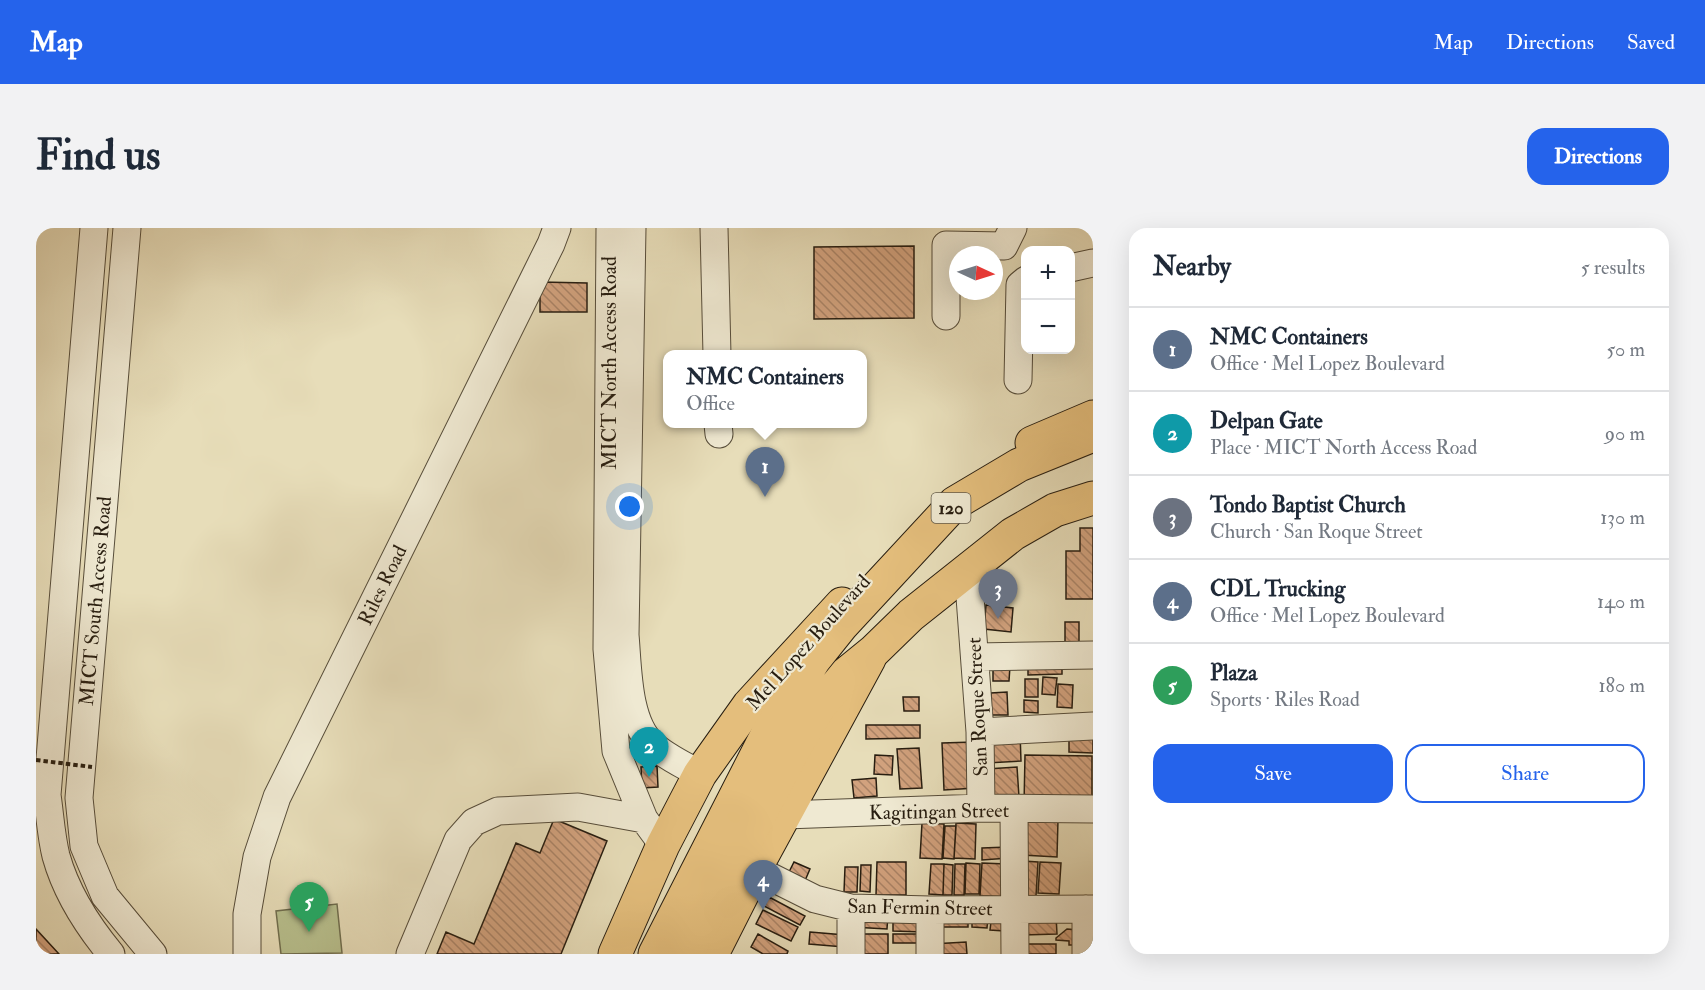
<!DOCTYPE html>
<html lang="en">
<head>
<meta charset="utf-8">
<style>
  body { margin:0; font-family:"IM FELL Double Pica",serif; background:#f2f2f3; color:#1f2937 }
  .controls { position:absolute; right:18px; top:18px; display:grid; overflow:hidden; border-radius:12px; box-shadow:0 6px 24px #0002 }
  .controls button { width:54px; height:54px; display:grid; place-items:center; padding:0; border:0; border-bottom:2px solid #e0e1e3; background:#fff; color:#1f2937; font:30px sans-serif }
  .compass { position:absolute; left:913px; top:18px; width:54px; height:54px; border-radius:50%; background:#fff; box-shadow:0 6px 24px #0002; rotate:94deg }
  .you { position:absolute; left:594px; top:279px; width:21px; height:21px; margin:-15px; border:4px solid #fff; border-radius:50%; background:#1a73e8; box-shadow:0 0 0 9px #1a73e833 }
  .badge { display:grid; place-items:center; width:39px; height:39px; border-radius:50%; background:#2563eb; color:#fff; font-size:20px; font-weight:700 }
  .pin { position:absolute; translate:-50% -50px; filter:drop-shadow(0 2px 3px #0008) }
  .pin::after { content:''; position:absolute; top:32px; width:21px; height:18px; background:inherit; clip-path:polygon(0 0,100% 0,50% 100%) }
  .popup { position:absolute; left:627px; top:122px; width:204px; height:78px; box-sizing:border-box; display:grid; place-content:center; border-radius:12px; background:#fff; filter:drop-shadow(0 2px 4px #0005); font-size:20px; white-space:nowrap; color:#747a83 }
  .popup b { font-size:22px; color:#1f2937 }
  .popup::after { content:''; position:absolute; left:50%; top:100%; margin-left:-12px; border:12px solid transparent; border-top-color:#fff }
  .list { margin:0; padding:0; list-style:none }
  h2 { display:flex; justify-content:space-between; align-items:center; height:78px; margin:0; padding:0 24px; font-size:26px }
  h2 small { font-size:20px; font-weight:400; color:#747a83 }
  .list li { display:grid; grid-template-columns:39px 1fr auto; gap:18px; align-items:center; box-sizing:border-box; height:84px; padding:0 24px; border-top:2px solid #e0e1e3 }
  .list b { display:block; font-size:22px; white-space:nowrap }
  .list p { margin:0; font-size:20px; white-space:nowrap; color:#747a83 }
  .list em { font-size:20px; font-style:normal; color:#747a83 }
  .actions { display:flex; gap:12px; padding:18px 24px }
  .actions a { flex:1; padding:14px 0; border:2px solid #2563eb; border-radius:18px; text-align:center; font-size:21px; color:#2563eb }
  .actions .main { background:#2563eb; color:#fff }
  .map { position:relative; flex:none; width:1057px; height:726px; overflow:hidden; border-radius:18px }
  header { display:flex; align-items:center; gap:36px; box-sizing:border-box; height:84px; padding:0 30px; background:#2563eb; color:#fff }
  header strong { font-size:28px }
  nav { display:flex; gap:33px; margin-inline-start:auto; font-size:21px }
  .intro { display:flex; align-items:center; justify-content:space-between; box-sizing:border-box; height:144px; padding:0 36px }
  h1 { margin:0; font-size:42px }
  .button { padding:15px 27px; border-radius:18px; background:#2563eb; color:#fff; font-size:21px; font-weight:700 }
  main { display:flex; gap:36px; padding:0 36px }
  aside { flex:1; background:#fff; border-radius:18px; box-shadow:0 6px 24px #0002 }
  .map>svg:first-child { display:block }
  .garden { fill:#b8c08e; stroke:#706e4f; stroke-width:1.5 }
  .building { fill:url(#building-back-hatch); stroke:#271d10; stroke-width:1.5 }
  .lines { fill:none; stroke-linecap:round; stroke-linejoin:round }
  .minor-casing { stroke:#574d3a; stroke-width:29 }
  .major-casing { stroke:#271d10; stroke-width:35 }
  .highway-casing { stroke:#271d10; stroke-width:35 }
  .minor { stroke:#efe9d2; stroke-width:27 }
  .major { stroke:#e4be7c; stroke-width:33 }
  .highway { stroke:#e4be7c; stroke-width:33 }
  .path-bridge { stroke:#271d10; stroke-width:4; stroke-dasharray:4.5 3; stroke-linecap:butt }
  .labels { text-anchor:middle; stroke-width:4.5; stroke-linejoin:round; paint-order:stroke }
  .shield { fill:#efe9d2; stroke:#635a4a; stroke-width:1.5 }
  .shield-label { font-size:18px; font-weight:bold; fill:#271d10 }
  .street-label { font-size:20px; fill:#271d10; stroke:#efe9d2 }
</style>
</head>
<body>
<header>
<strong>Map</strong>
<nav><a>Map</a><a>Directions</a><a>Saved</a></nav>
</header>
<div class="intro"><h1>Find us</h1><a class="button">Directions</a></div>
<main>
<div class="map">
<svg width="1057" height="726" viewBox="0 0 1057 726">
  <defs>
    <pattern id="building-back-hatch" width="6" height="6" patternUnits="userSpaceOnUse" patternTransform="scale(1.5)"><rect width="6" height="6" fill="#d2a27e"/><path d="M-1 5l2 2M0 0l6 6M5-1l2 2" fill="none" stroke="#aa8366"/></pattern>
  </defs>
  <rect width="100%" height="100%" fill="#e7ddb9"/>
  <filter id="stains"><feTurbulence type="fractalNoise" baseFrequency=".00333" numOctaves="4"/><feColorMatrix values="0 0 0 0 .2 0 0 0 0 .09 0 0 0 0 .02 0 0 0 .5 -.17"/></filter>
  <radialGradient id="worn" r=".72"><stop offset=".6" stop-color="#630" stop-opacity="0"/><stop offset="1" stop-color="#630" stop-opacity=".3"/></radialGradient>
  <path class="garden" d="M 301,676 L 306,725 L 245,726 L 240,683 Z"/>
  <path class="building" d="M 878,18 L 878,90 L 778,91 L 778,19 Z
    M 504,54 L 551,55 L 551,84 L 504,84 Z
    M 1044,300 L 1057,300 L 1057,371 L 1030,371 L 1030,323 L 1044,323 Z
    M 950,377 L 977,380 L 975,404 L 948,401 Z
    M 1029,394 L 1043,394 L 1043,420 L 1029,420 Z
    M 1026,429 L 1026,446 L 992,447 L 992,430 Z
    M 957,437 L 974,438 L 973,453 L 957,453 Z
    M 1007,449 L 1021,450 L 1019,467 L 1006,466 Z
    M 989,451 L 1002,451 L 1002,469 L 989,469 Z
    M 1022,456 L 1037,457 L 1036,480 L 1021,479 Z
    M 971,464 L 972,487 L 955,487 L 955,465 Z
    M 867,469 L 883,469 L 883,483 L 868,483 Z
    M 988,472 L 1002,473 L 1002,485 L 988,484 Z
    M 830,497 L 884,497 L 884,510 L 830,511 Z
    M 1033,501 L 1057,502 L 1057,525 L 1033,524 Z
    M 984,504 L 985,533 L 951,535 L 950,506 Z
    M 938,514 L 940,560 L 908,562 L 906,515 Z
    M 883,520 L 886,560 L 864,561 L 861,521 Z
    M 839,527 L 857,528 L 856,547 L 838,546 Z
    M 989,527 L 1056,528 L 1056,578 L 988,577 Z
    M 621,538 L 622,559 L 606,560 L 605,539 Z
    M 981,539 L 983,569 L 953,571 L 951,541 Z
    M 840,550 L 841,568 L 818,570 L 816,552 Z
    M 518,591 L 571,613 L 525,726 L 401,726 L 410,704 L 438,716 L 480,615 L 504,625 Z
    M 987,591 L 1022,592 L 1021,629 L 986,627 Z
    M 886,595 L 908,596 L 906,631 L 884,630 Z
    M 920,595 L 940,596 L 939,631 L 918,630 Z
    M 909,598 L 920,598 L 918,631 L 907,630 Z
    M 972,619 L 973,630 L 946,632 L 946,620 Z
    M 987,633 L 1002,634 L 1000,668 L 992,668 Z
    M 758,634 L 774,641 L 768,655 L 751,648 Z
    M 841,634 L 870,634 L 870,667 L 840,667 Z
    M 1004,634 L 1025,635 L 1023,666 L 1002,665 Z
    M 930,635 L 944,636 L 943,666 L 929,666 Z
    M 946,635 L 970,636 L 969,669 L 944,668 Z
    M 895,636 L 908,636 L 907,667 L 893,666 Z
    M 908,636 L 917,637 L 916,667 L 907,667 Z
    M 919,636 L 929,636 L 928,667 L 918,667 Z
    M 825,637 L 835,637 L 834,664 L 824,663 Z
    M 809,639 L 822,639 L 821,664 L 808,664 Z
    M 733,669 L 769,688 L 764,697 L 728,678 Z
    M 727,682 L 762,699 L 755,713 L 720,696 Z
    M 816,684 L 852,686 L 851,701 L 816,699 Z
    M 899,686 L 932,686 L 932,699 L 900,699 Z
    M 956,686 L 970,688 L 968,703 L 954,702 Z
    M 936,687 L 952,688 L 951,700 L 936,699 Z
    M 987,687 L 1020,687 L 1021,706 L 987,707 Z
    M 857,694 L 887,695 L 887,704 L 857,703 Z
    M 0,701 L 23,726 L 0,726 Z
    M 1031,701 L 1043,702 L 1043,717 L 1033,717 L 1033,713 L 1020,712 L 1020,710 Z
    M 774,704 L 809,707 L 808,719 L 773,716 Z
    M 722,706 L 752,723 L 751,726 L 727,726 L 715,719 Z
    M 827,706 L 852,706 L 852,726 L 827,726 Z
    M 857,706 L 887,706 L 887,715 L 857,715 Z
    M 930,714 L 931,726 L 897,726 L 896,716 Z
    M 985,716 L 1020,716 L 1020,726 L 985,726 Z"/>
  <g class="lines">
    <g class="minor-casing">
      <path id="minor" d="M 58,0 L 11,567 C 14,587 15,608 20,628 C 30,664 51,697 75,726
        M 91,0 L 43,570 L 48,618 L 69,668 L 117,726
        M 574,0 L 571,421 L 580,523 L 608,591 L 627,617
        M 596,0 L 589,407 C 592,439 591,494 617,517 C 630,529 648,537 664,546
        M 678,0 L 681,127
        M 1034,40 L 1057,35
        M 910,88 L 910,17 L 968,18 L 977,0
        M 982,152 L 984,57 L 990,52
        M 682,196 L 683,206
        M 932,342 L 944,504 L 945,580
        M 940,429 L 1057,427
        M 944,504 L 1057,498
        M 978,582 L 979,726
        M 749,587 L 945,580 L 1057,581
        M 719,641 L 779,671 L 815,680 L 894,682 L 1057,681
        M 815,680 L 815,726
        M 894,682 L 894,726
        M 211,726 L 211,686 L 221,629 L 241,569 L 515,16 L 521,0
        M 374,726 L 422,612 L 438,594 L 462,583 L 542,579 L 608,591
        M 1050,726 L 1050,681"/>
    </g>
    <g class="major-casing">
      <path id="major" d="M 996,215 L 1057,189
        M 579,726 L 627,617 L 664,546 L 713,477 L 806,376
        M 676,726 L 719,641 L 833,431"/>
    </g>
    <g class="highway-casing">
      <path id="highway" d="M 619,726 L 732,505 L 778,432 L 806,397 L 919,275 L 983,237 L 1057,207
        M 651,726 L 758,521 L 784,478 L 811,445 L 838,423 L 875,387 L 977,306 L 1019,282 L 1057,270"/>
    </g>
    <use href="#minor" class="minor"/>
    <use href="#major" class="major"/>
    <use href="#highway" class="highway"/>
    <path class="path-bridge" d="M 0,532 L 56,539"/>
  </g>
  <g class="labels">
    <rect class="shield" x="895.5" y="265" width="39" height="30" rx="4.5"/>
    <g class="shield-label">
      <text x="915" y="286">120</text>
    </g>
    <g class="street-label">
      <text transform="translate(573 135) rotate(-90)" y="7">MICT North Access Road</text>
      <text transform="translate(346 357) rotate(-64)" y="7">Riles Road</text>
      <text transform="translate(59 373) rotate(-85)" y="7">MICT South Access Road</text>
      <text transform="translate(772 414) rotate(-48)" y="7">Mel Lopez Boulevard</text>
      <text transform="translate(941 479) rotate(-93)" y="7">San Roque Street</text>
      <text transform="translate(903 583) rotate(-1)" y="7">Kagitingan Street</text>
      <text transform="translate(884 679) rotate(1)" y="7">San Fermin Street</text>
    </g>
  </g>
  <rect width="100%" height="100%" filter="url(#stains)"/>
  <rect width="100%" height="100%" fill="url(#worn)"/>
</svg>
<div class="controls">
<button>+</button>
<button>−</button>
</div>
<svg class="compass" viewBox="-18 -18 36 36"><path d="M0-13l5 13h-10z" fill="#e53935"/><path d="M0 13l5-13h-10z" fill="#747a83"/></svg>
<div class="you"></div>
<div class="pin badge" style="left:729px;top:269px;background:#5c6f8a">1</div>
<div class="popup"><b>NMC Containers</b>Office</div>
<div class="pin badge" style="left:613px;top:549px;background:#0f9aa8">2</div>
<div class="pin badge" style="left:962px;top:391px;background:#6b7280">3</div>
<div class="pin badge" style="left:727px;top:682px;background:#5c6f8a">4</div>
<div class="pin badge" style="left:273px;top:704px;background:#2e9e5b">5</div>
</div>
<aside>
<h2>Nearby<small>5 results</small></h2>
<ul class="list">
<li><span class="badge" style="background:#5c6f8a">1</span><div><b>NMC Containers</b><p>Office · Mel Lopez Boulevard</p></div><em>50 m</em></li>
<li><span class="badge" style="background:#0f9aa8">2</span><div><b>Delpan Gate</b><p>Place · MICT North Access Road</p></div><em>90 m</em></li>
<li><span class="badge" style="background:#6b7280">3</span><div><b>Tondo Baptist Church</b><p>Church · San Roque Street</p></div><em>130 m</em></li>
<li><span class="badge" style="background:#5c6f8a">4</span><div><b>CDL Trucking</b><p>Office · Mel Lopez Boulevard</p></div><em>140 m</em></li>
<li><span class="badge" style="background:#2e9e5b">5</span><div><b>Plaza</b><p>Sports · Riles Road</p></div><em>180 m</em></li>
</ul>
<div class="actions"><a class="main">Save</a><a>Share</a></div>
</aside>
</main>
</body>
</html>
